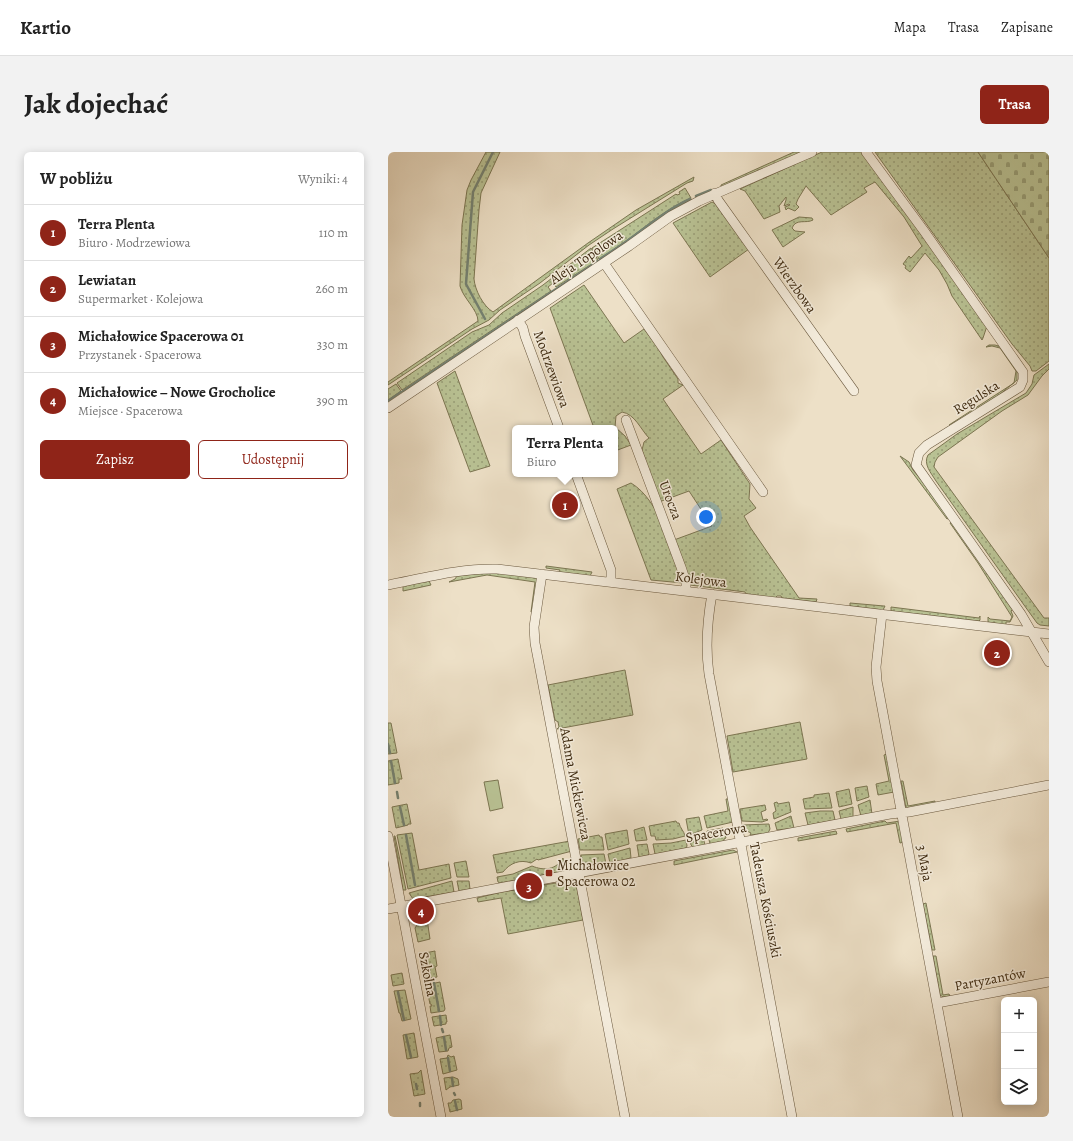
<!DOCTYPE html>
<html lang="pl">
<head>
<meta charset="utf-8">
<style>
  body { margin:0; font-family:Alegreya,serif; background:#f2f2f2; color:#222 }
  .controls { position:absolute; right:12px; bottom:12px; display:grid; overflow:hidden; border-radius:6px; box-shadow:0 2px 10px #0003 }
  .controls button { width:36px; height:36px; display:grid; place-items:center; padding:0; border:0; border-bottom:1px solid #e0e0e0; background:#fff; color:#222; font:20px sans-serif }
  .you { position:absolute; left:318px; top:365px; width:14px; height:14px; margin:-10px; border:3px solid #fff; border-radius:50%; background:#1a73e8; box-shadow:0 0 0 6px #1a73e833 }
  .badge { display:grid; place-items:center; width:26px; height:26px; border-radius:50%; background:#8f2418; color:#fff; font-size:13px; font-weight:700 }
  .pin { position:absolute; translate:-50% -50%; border:2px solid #fff; box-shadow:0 1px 4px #0006 }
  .popup { position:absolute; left:124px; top:273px; width:106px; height:52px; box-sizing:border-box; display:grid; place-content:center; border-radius:6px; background:#fff; filter:drop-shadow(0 1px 3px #0005); font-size:13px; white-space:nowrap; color:#767676 }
  .popup b { font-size:15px; color:#222 }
  .popup::after { content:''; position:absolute; left:50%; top:100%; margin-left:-8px; border:8px solid transparent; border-top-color:#fff }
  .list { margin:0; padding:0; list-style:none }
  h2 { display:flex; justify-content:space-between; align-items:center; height:52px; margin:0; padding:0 16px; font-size:17px }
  h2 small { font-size:13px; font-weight:400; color:#767676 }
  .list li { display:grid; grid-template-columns:26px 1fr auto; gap:12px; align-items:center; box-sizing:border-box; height:56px; padding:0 16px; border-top:1px solid #e0e0e0 }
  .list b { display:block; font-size:15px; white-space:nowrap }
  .list p { margin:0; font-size:13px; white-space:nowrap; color:#767676 }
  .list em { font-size:13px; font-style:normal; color:#767676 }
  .actions { display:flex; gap:8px; padding:12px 16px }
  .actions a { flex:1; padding:9px 0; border:1px solid #8f2418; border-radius:6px; text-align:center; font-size:14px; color:#8f2418 }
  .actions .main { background:#8f2418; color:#fff }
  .icon { flex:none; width:22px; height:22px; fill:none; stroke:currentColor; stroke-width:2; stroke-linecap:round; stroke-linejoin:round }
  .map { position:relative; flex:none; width:661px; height:965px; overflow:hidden; border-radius:6px }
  header { display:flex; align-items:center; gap:24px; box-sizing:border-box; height:56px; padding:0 20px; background:#fff; border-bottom:1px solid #e0e0e0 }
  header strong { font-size:19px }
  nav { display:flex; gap:22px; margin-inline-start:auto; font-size:14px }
  .intro { display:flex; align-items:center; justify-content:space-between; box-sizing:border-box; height:96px; padding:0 24px }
  h1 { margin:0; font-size:28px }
  .button { padding:10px 18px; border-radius:6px; background:#8f2418; color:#fff; font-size:14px; font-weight:700 }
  main { display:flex; gap:24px; padding:0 24px }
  aside { flex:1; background:#fff; border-radius:6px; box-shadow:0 2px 10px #0003 }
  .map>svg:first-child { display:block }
  .grass { fill:url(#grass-dots); stroke:#7c7652 }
  .cemetery { fill:url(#cemetery-stones); stroke:#7c7652 }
  .pitch { fill:#b9c294; stroke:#7c7652 }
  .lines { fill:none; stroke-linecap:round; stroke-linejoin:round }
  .stream { stroke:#758272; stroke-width:2.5 }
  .minor-casing { stroke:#6a583e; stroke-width:10 }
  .minor { stroke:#f3ebdb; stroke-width:9 }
  .poi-dot { fill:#8f2418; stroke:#f3ebdb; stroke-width:1.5 }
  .labels { text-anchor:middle; stroke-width:3; stroke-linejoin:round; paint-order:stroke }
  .street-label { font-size:14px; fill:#3e2a10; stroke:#f3ebdb }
  .poi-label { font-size:14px; fill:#3e2a10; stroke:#f3ebdb; text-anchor:start }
</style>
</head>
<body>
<header>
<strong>Kartio</strong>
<nav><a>Mapa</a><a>Trasa</a><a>Zapisane</a></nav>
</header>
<div class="intro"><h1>Jak dojechać</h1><a class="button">Trasa</a></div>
<main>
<aside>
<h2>W pobliżu<small>Wyniki: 4</small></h2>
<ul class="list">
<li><span class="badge">1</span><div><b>Terra Plenta</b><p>Biuro · Modrzewiowa</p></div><em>110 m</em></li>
<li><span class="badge">2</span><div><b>Lewiatan</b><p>Supermarket · Kolejowa</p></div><em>260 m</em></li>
<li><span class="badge">3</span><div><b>Michałowice Spacerowa 01</b><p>Przystanek · Spacerowa</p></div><em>330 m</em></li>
<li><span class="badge">4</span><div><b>Michałowice – Nowe Grocholice</b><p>Miejsce · Spacerowa</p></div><em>390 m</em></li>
</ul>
<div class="actions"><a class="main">Zapisz</a><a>Udostępnij</a></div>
</aside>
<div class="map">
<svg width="661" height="965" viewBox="0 0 661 965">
  <defs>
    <pattern id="grass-dots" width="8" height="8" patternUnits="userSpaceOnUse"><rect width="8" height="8" fill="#b9c294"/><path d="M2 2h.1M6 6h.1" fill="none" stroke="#989e77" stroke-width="1.8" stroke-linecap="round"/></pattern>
    <pattern id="cemetery-stones" width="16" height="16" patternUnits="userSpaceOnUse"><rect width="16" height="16" fill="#b9c294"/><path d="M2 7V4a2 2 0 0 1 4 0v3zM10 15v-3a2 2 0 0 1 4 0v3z" fill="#989e77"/></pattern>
  </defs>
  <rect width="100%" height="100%" fill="#ede0c7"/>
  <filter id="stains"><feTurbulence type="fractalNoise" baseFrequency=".005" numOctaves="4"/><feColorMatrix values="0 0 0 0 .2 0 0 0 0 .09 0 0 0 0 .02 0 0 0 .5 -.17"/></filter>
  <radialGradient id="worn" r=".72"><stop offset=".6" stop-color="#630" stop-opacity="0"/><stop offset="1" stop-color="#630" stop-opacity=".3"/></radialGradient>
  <path class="grass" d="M 98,0 L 112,0 L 93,41 L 91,58 L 86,127 C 87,138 95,154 105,160 L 200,91 L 248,58 L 299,29 L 306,25 L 305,29 L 299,31 L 225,77 L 201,93 L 152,131 L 112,158 L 101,168 L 84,177 L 0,233 L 0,230 L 90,169 C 90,158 75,146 72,134 L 74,73 L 79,38 L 83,28 Z
    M 406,0 L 416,0 L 336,35 L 333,34 L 333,33 Z
    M 434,0 L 474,0 L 599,174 L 595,186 L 594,188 L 564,144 L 559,132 L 551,118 L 537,101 L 522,120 L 517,116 L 518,114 L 515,112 L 521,104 L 523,106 L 534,94 L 516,65 L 487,30 L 476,36 L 479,40 L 443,63 L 418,34 L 410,47 L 408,52 L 411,55 L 407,59 L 400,56 L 398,58 L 397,55 L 402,53 L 401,52 L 396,54 L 398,48 L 398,45 L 391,54 L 392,60 L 376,67 L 357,39 L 352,37 Z
    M 487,0 L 590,0 L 661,106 L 661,209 L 648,219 L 644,219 L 642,214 L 624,192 Z
    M 297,36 L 303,46 C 280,56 262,71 242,86 C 232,93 222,100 211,107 L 204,96 L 288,42 L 289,43 L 292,42 L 291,40 Z
    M 304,47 L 305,49 L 212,109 L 211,108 C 222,101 233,94 243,87 C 263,72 281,57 304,47 Z
    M 324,50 L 330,53 L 361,97 L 322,125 L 285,71 Z
    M 411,65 L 424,66 L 425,68 C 418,72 408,66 404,76 L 407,79 L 417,80 L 395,95 L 384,78 Z
    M 203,96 L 210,108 L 168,135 L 165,131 L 160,135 L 163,139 L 14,238 L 9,231 L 84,180 L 101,173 L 114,161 L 155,133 Z
    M 196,133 L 236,191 L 256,177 L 270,196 L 275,205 L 290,227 L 290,231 L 295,233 L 275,247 L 313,302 L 333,288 L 362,332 L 361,347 L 368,356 L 356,364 L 362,375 L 411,446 L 429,447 L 428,450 L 394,446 L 393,444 L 389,444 L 387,446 L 358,442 L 357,440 L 302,433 L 286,388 L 324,374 L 301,339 L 271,350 L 254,298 L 256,290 L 261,286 C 253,278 247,262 234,260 L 228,264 L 227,275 L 237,284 L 243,293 L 227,299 L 227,276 L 206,276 L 162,156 Z
    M 163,140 L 164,141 L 16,241 L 15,240 Z
    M 601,193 L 607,193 L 614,195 L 629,220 L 629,228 L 610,244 L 562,274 L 561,273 L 626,231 L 628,219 L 612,196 L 604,194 L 598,195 Z
    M 661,212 L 661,217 L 654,224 L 640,243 L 614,259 L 550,305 L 547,310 L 546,315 L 656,466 L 661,466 L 661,474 L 652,473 L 649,471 L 636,453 L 548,329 C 543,321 535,312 540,303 L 569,282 L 638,241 L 644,232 L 646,223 Z
    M 67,219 L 102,314 L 82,320 L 49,231 Z
    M 8,232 L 13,239 L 0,248 L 0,237 Z
    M 512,304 L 521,310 L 525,318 L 535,330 L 561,366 L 559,367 Z
    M 243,331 C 273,349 284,400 295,431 L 263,428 L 229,337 Z
    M 564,370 L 625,457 L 623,459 L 625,464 L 622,470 L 618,470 L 618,473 L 600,470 L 600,465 L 602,467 L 622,469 L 624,465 L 590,411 L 562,371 Z
    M 158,414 L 204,420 L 202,424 L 171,420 L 172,418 L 158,416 Z
    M 104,420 L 149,426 L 150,428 L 144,460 L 143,460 L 147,430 L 99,423 L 61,430 L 67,427 L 69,424 Z
    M 41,429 L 43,433 L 15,439 L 15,434 Z
    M 462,451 L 496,454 L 497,454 L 495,458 L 462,454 Z
    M 503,455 L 591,466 L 592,464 L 592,468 L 591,469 L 503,459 Z
    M 237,518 L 245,563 L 169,577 L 171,575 L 170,570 L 167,568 L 160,533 Z
    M 412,570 L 419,607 L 345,620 L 339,584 Z
    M 0,571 L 3,571 L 9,601 L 0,602 Z
    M 499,602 L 506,640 L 490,643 L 488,632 L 501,629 L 496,603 Z
    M 10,607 L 14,627 L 11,627 L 11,631 L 0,633 L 0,609 Z
    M 513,629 L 515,629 L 520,654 L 547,649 L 547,651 L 520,656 L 518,656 Z
    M 479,634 L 481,645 L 469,649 L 467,636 Z
    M 461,637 L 464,652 L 451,655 L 448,640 Z
    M 441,641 L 444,656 L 417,657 L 415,647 L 426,645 L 426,643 Z
    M 338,647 L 341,647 L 345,670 L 319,676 L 316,664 L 340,659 Z
    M 482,648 L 484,662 L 473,664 L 470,653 Z
    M 389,650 L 390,652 L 401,650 L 403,660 L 386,667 L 385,661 L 388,659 L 386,651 Z
    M 19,652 L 23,672 L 20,672 L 20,673 L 8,676 L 4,655 Z
    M 377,653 L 378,658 L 373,660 L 375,668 L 379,667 L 380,668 L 374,670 L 354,669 L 352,657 Z
    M 465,655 L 465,665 L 453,667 L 451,659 Z
    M 432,659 L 445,659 L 447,668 L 420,673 L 417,661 Z
    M 403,664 L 406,676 L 389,678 L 387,671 Z
    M 311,665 L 314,678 L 301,683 L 298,667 Z
    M 288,669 L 289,671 L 291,671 C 292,676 296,679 297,684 L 285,687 L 268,688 L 267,684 L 263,684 L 261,674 Z
    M 497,669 L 499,671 L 512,669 L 516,690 L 512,691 L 508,671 L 459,680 L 458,677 Z
    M 381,672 L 382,677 L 380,681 L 362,683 L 363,681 L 357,678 L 355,673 Z
    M 256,675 L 259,688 L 248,689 L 246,678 Z
    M 335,676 L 338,686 L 336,687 L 336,689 L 322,692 L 319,679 Z
    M 239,678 L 241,692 L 220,698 L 217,682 Z
    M 448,679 L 449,682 L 410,689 L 410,686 Z
    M 24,681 L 31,718 L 61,712 L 63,726 L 20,737 L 9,683 Z
    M 314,681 L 317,693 L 305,695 L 303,693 L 302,687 Z
    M 211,683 L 212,685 L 214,685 L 216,698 L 192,698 L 190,687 Z
    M 6,684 L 7,684 L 18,738 L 15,738 Z
    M 298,688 L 299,694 L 298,696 L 267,702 L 265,692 L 283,691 Z
    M 182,689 L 184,699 L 150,708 L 149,707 L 143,711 C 132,707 122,711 115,720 L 109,721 L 105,703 Z
    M 259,692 L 261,702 L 260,703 L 251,705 L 249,693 Z
    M 242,696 L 243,706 L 222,711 L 220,702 Z
    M 345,698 L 349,700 L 286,713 L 286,709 Z
    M 216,702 L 218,712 C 209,713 201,716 194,710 L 193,703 Z
    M 175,706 L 177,716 L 175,717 L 175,719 L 112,731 L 110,730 L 109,725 L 125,722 L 144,714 C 156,719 168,718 175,706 Z
    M 78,709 L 81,725 L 69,725 L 66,711 Z
    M 185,728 L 188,731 L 195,768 L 120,782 L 113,746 L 90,750 L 89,746 L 114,740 L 168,731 L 169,734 L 174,733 L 174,730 Z
    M 64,729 L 66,740 L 25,747 L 21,741 Z
    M 69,729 L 81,729 L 82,737 L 71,739 Z
    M 538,751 L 547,798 L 544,798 L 535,752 Z
    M 39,767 L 42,787 L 30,790 L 27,776 L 29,773 L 29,769 Z
    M 47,799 L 47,801 L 49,814 L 47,815 L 49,825 L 37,827 L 32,802 Z
    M 545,804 L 548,804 L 555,843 L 561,842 L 562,844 L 555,845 L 552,843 Z
    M 14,821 L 16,832 L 5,834 L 3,823 Z
    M 52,830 L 57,857 L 56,859 L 43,861 L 42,854 L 44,854 L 43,852 L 42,852 L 38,833 Z
    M 17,838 L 23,867 L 14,869 L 12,861 L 11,861 L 6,839 Z
    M 58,863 L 59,870 L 58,870 L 58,872 L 46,874 L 44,865 Z
    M 26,881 L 30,905 L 19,907 L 15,883 Z
    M 62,883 L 64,895 L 61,896 L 60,899 L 51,900 L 48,886 Z
    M 60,903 L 63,905 L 66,904 L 69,918 L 55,922 L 52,907 L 59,906 Z
    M 33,918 L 37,942 L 26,944 L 22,922 L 30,921 Z
    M 65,925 L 70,927 L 71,933 L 62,935 L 58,938 L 56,926 Z
    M 71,947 L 73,948 L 74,957 L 62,960 L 60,951 L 63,951 L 65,948 Z"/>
  <path class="cemetery" d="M 590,0 L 661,0 L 661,106 Z"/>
  <path class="pitch" d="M 110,628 L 115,656 L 102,659 L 96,630 Z"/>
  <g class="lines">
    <path class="stream" d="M 308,44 L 323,38
      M 212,107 C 222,100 233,94 243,86 C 262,72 280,57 302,47
      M 97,167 L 78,132 L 85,40 L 105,0
      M 15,239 L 210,109
      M 0,249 L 13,240
      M 0,592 L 2,601
      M 3,609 L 7,631
      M 9,640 L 10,646
      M 12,655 L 16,673
      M 18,683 L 27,733
      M 46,831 L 51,859
      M 10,840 L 16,868
      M 52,864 L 53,873
      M 54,877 L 55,880
      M 18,883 L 23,905
      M 56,885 L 58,898
      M 60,906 L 62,919
      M 64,926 L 65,934
      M 28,932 L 29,937
      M 66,941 L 67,943
      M 67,949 L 69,958
      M 32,951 L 32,954"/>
    <g class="minor-casing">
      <path id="minor" d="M 478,0 L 536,79 L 635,220 L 635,228 L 632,235 L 539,293 L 531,301 L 528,313 L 633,462 L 661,510
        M 327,41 L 330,48 L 466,239
        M 216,111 L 375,340
        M 130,168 L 135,176 L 137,184 L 171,276
        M 0,256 L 241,94 L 283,64 L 311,49 L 424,0
        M 238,268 L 293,415 L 298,430 L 298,439
        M 188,322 L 223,418 L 223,430
        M 154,422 L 146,475 L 147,491 L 237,965
        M 0,433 C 36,426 73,416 109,417 L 661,482
        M 324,442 C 319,470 317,494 321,522 L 404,965
        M 494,462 L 488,515 L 489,529 L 570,965
        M 0,684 L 53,965
        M 0,757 L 502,662 L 521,660 L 661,633
        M 549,851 L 661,830"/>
    </g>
    <use href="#minor" class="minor"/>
  </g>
  <rect class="poi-dot" x="157" y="717" width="8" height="8" rx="2"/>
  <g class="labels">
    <g class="street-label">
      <text transform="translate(198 105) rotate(-34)" y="5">Aleja Topolowa</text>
      <text transform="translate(407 133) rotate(55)" y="5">Wierzbowa</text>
      <text transform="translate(164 217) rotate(70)" y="5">Modrzewiowa</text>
      <text transform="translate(588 245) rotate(-32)" y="5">Regulska</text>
      <text transform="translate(283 348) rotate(69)" y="5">Urocza</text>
      <text transform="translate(313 427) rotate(7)" y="5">Kolejowa</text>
      <text transform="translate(188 632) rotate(79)" y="5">Adama Mickiewicza</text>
      <text transform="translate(328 680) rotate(-10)" y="5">Spacerowa</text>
      <text transform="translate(537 711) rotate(80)" y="5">3 Maja</text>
      <text transform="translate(378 748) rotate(79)" y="5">Tadeusza Kościuszki</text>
      <text transform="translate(40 822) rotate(79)" y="5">Szkolna</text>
      <text transform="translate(602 827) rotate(-11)" y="5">Partyzantów</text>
    </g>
    <g class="poi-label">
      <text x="169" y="718">Michałowice<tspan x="169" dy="16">Spacerowa 02</tspan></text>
    </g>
  </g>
  <rect width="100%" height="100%" filter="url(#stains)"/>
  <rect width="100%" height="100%" fill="url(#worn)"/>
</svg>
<div class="controls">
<button>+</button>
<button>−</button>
<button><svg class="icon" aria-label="layers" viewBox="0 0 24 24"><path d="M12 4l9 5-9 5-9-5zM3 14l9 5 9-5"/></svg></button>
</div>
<div class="you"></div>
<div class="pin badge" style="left:177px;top:353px">1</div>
<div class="popup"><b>Terra Plenta</b>Biuro</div>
<div class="pin badge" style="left:609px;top:501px">2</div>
<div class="pin badge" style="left:141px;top:734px">3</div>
<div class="pin badge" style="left:33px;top:759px">4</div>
</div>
</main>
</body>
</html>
